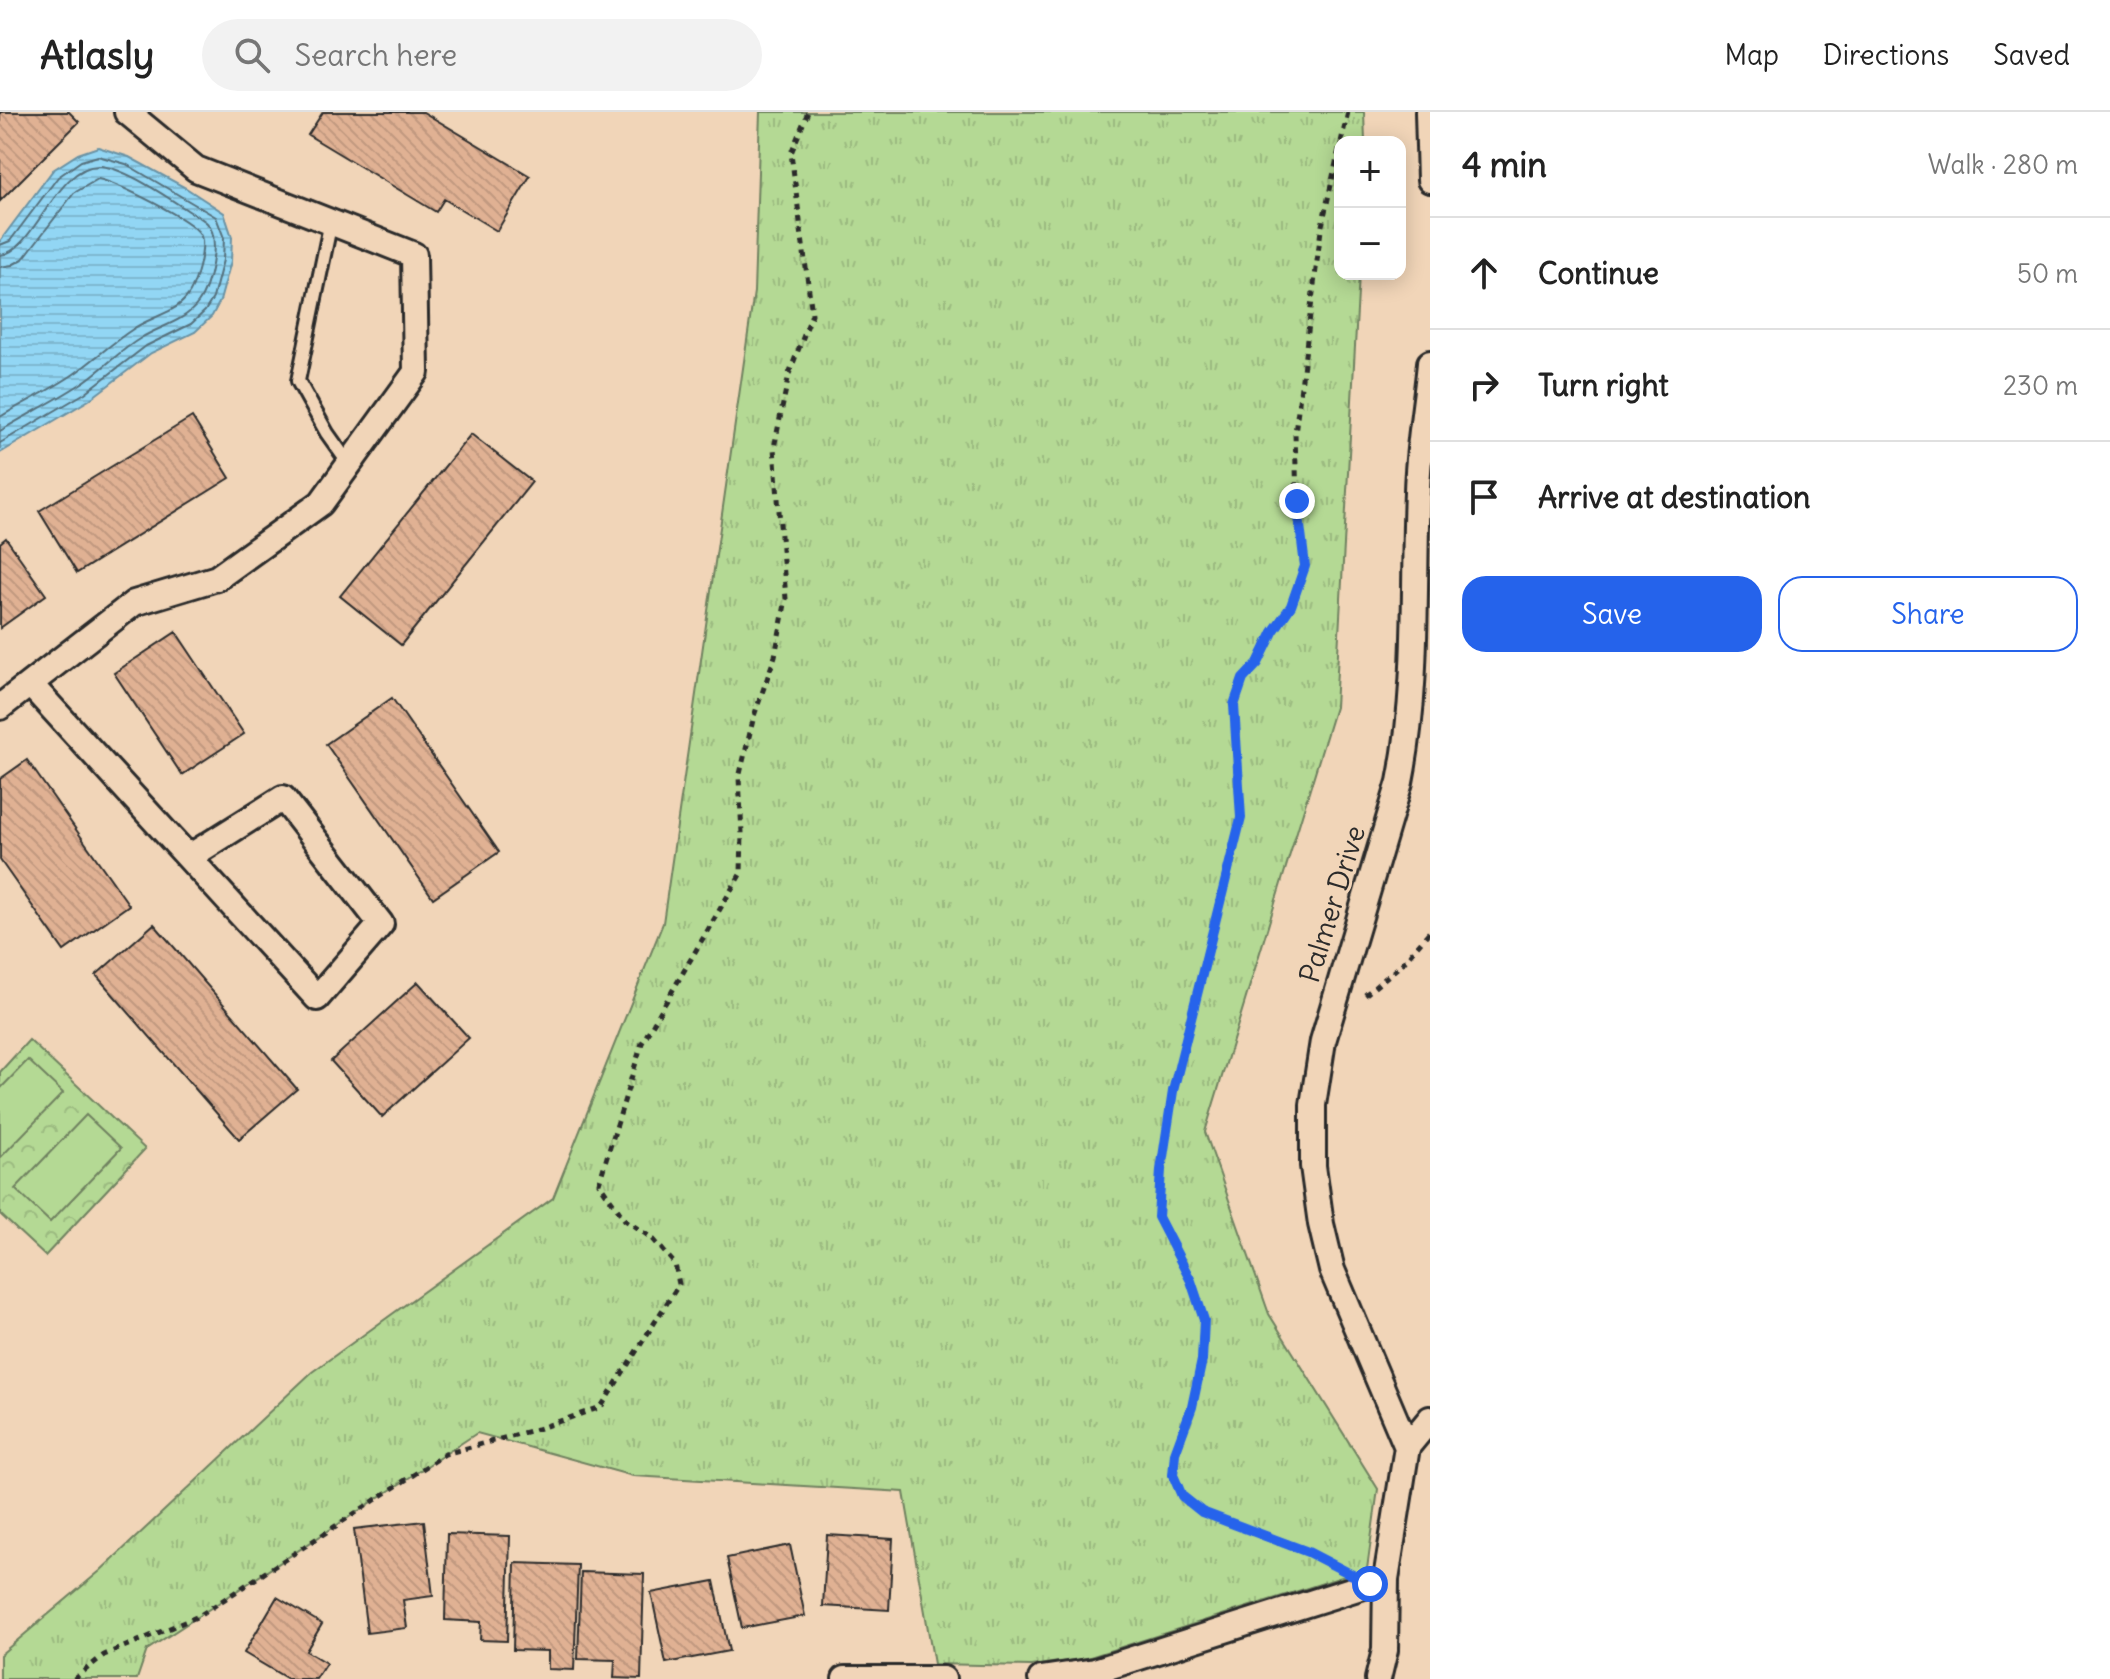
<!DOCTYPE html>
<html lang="en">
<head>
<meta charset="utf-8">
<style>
  body { margin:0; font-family:Delius,sans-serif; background:#f2f2f2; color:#222 }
  .controls { position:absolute; right:24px; top:24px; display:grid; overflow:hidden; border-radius:16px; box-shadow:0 4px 20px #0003 }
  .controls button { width:72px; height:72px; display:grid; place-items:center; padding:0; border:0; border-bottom:2px solid #e0e0e0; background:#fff; color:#222; font:40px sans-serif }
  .stop { position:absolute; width:24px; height:24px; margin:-18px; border:6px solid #2563eb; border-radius:50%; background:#fff }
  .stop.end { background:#2563eb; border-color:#fff; box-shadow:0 2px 8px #0008 }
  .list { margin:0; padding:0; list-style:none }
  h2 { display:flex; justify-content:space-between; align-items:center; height:104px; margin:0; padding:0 32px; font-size:34px }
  h2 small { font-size:26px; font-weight:400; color:#767676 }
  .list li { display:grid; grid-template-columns:52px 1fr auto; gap:24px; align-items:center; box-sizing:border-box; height:112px; padding:0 32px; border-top:2px solid #e0e0e0 }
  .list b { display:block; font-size:30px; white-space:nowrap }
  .list em { font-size:26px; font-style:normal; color:#767676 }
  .actions { display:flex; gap:16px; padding:24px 32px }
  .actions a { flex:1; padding:18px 0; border:2px solid #2563eb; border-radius:24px; text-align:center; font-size:28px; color:#2563eb }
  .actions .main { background:#2563eb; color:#fff }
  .icon { flex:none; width:44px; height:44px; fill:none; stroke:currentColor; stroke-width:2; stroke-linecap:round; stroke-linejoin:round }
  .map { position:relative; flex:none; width:1430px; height:1567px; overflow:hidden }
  header { display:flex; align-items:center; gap:48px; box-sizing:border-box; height:112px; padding:0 40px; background:#fff; border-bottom:2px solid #e0e0e0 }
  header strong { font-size:38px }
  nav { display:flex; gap:44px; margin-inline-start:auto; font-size:28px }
  .search { width:560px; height:72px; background:#f2f2f2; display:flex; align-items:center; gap:20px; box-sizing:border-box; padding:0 28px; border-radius:44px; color:#767676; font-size:30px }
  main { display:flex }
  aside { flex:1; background:#fff }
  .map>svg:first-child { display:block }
  .grass { fill:url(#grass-tufts); stroke:#708260; stroke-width:2 }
  .park { fill:url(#park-crowns); stroke:#708260; stroke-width:2 }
  .garden { fill:#b4d994; stroke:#708260; stroke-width:2 }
  .water { fill:url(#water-rules); stroke:#6992a4; stroke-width:2 }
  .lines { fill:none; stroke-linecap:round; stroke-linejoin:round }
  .shore { stroke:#546f7b; stroke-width:2 }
  .building { fill:url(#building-back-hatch); stroke:#2b2b2b; stroke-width:2 }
  .service-casing { stroke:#2b2b2b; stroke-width:18 }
  .minor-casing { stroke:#2b2b2b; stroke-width:30 }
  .path { stroke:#2b2b2b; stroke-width:5; stroke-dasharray:6 6; stroke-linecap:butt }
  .service { stroke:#f1d5b8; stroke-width:12 }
  .minor { stroke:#f1d5b8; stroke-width:24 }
  .route { stroke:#2563eb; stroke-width:10 }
  .labels { text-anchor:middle; stroke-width:6; stroke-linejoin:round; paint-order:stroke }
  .street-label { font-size:28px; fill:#2b2b2b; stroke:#f1d5b8 }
</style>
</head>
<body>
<header>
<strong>Atlasly</strong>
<div class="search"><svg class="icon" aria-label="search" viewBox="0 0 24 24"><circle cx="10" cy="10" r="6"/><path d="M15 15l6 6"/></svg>Search here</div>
<nav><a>Map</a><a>Directions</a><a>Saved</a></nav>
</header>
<main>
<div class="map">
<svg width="1430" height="1567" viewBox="0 0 1430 1567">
  <defs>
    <pattern id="grass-tufts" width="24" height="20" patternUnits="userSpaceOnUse" patternTransform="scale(2)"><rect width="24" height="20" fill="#b4d994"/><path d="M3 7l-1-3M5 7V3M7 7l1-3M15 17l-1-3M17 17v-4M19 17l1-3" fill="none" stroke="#9bba80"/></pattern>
    <pattern id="park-crowns" width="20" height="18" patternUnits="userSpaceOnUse" patternTransform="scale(2)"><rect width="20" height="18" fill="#b4d994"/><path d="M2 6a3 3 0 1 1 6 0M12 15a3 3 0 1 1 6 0" fill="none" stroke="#9bba80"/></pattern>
    <pattern id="water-rules" width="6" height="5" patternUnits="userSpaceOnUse" patternTransform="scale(2)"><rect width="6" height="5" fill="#92d6f4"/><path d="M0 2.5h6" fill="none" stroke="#7eb8d1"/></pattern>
    <pattern id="building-back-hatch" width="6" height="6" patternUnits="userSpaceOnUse" patternTransform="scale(2)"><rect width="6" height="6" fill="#e0b193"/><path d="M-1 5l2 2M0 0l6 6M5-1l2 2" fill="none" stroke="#c0987f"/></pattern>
  </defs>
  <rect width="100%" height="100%" fill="#f1d5b8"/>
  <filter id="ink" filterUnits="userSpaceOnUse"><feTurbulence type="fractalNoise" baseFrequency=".0125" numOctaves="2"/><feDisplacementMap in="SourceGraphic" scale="16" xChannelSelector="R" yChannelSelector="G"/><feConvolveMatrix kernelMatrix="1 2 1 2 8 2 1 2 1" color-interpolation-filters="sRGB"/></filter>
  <g filter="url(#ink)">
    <path class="grass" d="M 760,0 L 1364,0 L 1365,30 L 1340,30 L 1340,162 L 1359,162 L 1335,595 L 1205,1020 L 1269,1202 L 1378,1377 L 1367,1457 L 1087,1546 L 1031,1554 L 934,1552 L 904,1380 L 633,1364 L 477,1321 L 147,1538 L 137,1567 L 0,1567 L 0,1543 L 100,1459 L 312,1260 L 553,1086 L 663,811 L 754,180 Z"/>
    <path class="park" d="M 29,928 L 145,1037 L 45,1144 L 0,1102 L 0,960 Z"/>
    <path class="garden" d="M 28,948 L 63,981 L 0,1046 L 0,977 Z
      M 86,1003 L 121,1036 L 50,1110 L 15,1077 Z"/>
    <path class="water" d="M 98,35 L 129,45 L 186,76 L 224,101 L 232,125 L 231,149 L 220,189 L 212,204 L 195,220 L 151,241 L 89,288 L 0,341 L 0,129 L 53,58 L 78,42 Z"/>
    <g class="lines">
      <path class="shore" d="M 0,133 L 10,129 L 58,65 L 81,49 L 98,44 L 126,52 L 216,105 L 224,126 L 223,148 L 213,186 L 205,199 L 191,212 L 146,234 L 85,281 L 0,331
        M 0,143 C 34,141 57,50 101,54 C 126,57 166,84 187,98 C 193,102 202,106 207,111 C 222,126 209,177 198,191 C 184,210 160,214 141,226 C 119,239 101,259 79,273 C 53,290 26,303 0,319
        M 0,155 L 12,153 L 23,147 L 74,81 L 98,67 C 117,71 191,107 200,122 C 207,135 195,176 186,186 C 173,202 150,205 133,217 C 113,230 95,247 74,262 C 51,278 24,290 0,305"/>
    </g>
    <path class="building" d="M 0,0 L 69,0 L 79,10 L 0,89 Z
      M 323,0 L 423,0 L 530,64 L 497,119 L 444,87 L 436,100 L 308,23 Z
      M 192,305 L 230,366 L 77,461 L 39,399 Z
      M 471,322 L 532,370 L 401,533 L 340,484 Z
      M 6,426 L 46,483 L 0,516 L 0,431 Z
      M 176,520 L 244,622 L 182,663 L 114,561 Z
      M 392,586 L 499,740 L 433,786 L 326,632 Z
      M 27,648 L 129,793 L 64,839 L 0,748 L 0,667 Z
      M 154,812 L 297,977 L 239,1027 L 96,863 Z
      M 418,870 L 469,926 L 382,1005 L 331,949 Z
      M 424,1409 L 433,1484 L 403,1488 L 407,1516 L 367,1521 L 354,1417 Z
      M 447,1422 L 510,1424 L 507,1529 L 480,1528 L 481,1510 L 445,1508 Z
      M 827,1423 L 893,1427 L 889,1498 L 823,1494 Z
      M 790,1433 L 805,1504 L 742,1516 L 727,1446 Z
      M 515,1451 L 578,1453 L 574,1558 L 548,1557 L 548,1539 L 513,1538 Z
      M 581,1460 L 644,1462 L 641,1567 L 614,1566 L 615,1548 L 578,1547 Z
      M 714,1469 L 729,1539 L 666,1551 L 651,1481 Z
      M 277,1485 L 322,1512 L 306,1539 L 326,1551 L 316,1567 L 288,1567 L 244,1541 Z"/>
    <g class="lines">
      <g class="service-casing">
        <path id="service" d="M 331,109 L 298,269 L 327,321 L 349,352"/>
      </g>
      <g class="minor-casing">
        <path id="minor" d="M 1428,0 L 1430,68
          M 30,572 L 317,886 L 381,812 L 283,686 L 189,745
          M 0,595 L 134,491 L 217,466 L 321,391 L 416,260 L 414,143 L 196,57 L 127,0
          M 1407,1335 L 1332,1158 L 1321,1112 L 1313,1054 L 1313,993 L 1323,929 L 1400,670 C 1419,574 1413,477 1417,379 C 1418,336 1426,294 1430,251
          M 845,1567 L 943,1567
          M 1041,1567 L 1095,1559 L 1386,1467
          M 1378,1567 L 1385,1538 L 1386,1467 L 1407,1335 L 1430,1307"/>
      </g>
      <path class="path" d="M 1341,30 L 1348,0
        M 1365,883 L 1401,853 L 1430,819
        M 1337,1454 L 1308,1440 L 1202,1400 L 1182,1384 L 1173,1363 L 1175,1341 L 1192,1295 L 1202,1248 L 1204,1208 L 1191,1169 L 1158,1105 L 1161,1058 L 1173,979 L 1241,706 L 1234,593 L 1243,567 L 1258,551 L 1273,520 L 1291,494 L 1305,454 L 1297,389 L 1295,321 L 1321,118 L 1340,33
        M 74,1567 L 104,1543 L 199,1504 L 445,1342 L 537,1317 L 601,1295 L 679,1172 L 675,1152 L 653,1127 L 625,1108 L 599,1071 L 642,931 L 741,761 L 742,721 L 739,666 L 754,604 L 775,544 L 786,487 L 774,336 L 789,262 L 812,202 L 791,41 L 808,0"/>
      <use href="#service" class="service"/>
      <use href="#minor" class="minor"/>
    </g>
  </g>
  <g class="lines" filter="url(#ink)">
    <path class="route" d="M 1297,389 L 1305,454 L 1291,494 L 1273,520 L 1258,551 L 1243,567 L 1234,593 L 1241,706 L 1173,979 L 1161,1058 L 1158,1105 L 1191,1169 L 1204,1208 L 1202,1248 L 1192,1295 L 1175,1341 L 1173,1363 L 1182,1384 L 1202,1400 L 1308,1440 L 1370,1472"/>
  </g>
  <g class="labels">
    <g class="street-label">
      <text transform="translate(1332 792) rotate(-73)" y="10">Palmer Drive</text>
    </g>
  </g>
</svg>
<div class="controls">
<button>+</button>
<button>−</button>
</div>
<div class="stop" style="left:1370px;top:1472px"></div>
<div class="stop end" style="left:1297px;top:389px"></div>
</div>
<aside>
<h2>4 min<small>Walk · 280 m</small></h2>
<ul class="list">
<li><svg class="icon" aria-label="ahead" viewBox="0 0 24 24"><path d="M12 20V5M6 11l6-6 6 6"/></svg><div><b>Continue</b></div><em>50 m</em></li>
<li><svg class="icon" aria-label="right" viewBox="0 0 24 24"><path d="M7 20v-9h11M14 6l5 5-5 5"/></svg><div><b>Turn right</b></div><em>230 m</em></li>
<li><svg class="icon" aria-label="arrive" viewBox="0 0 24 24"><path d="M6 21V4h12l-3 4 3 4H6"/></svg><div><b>Arrive at destination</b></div></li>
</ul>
<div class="actions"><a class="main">Save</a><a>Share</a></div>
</aside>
</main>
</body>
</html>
